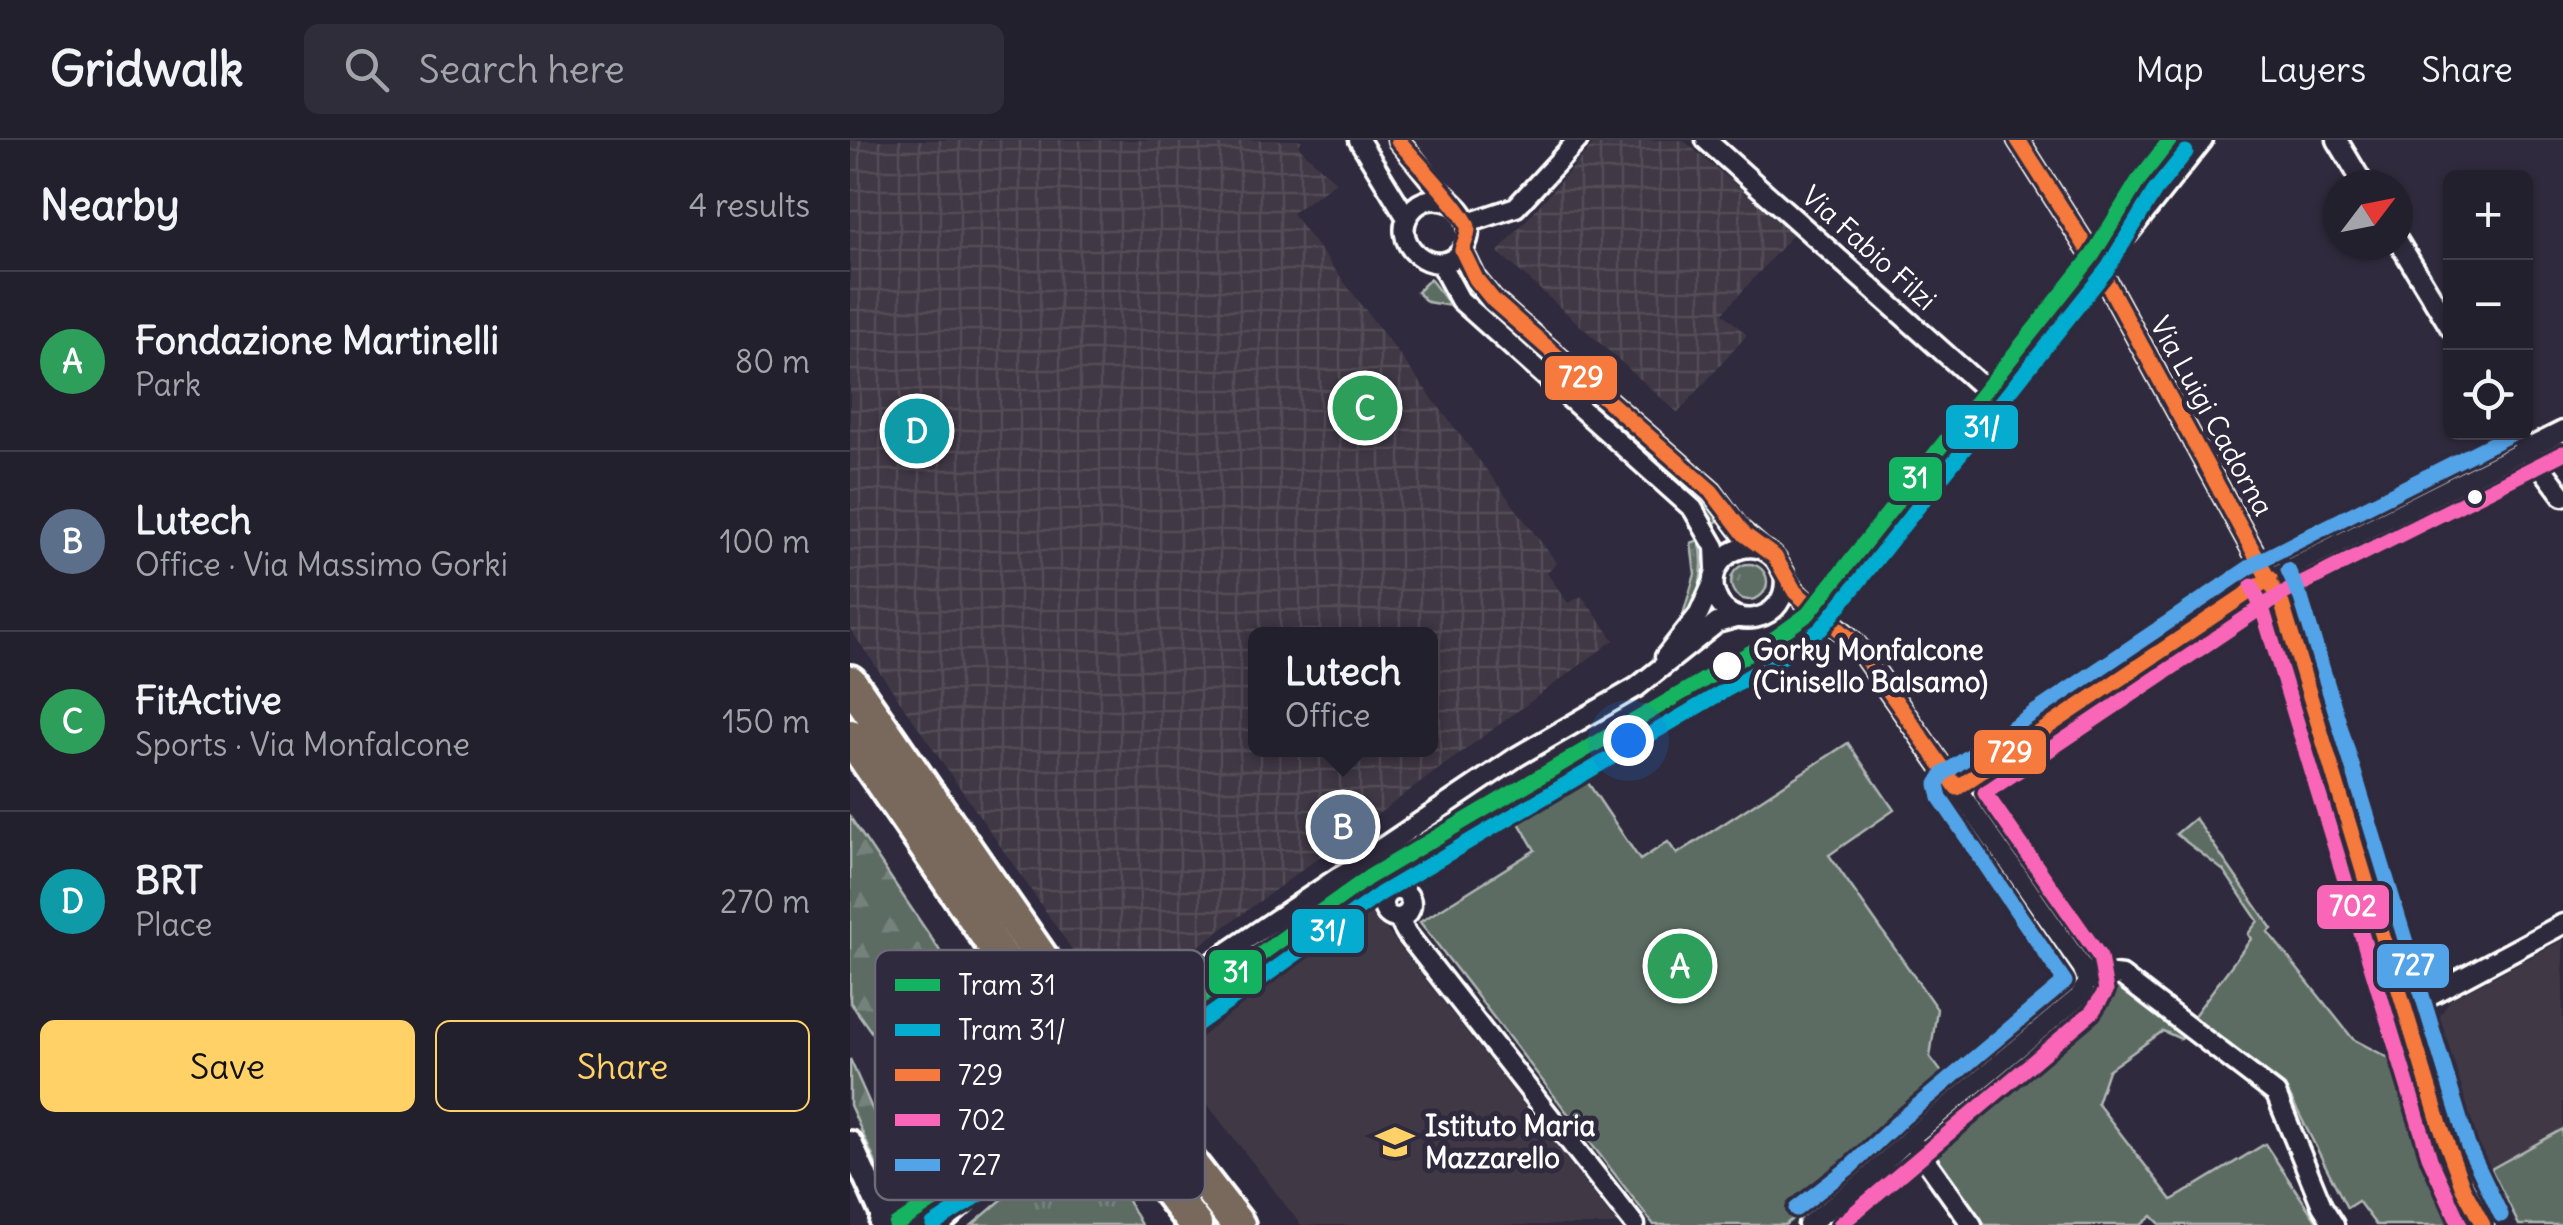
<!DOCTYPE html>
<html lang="en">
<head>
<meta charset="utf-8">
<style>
  body { margin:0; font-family:Delius,sans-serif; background:#2f2d3a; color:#f1f3f6 }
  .controls { position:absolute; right:30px; top:30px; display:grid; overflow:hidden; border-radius:15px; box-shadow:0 2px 8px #0004 }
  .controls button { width:90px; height:90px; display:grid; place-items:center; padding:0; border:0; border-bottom:2px solid #403e4a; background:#23202e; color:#f1f3f6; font:50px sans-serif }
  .compass { position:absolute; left:1473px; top:30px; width:90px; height:90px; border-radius:50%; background:#23202e; box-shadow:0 2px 8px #0004; rotate:58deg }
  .you { position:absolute; left:778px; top:600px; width:35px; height:35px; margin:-25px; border:8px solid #fff; border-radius:50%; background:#1a73e8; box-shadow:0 0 0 15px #1a73e833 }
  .badge { display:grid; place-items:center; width:65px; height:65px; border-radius:50%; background:#ffd166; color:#fff; font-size:32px; font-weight:700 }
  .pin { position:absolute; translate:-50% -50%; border:5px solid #fff; box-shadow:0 2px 10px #0006 }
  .popup { position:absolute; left:398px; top:487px; width:190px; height:130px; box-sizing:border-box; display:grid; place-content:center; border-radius:15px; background:#23202e; filter:drop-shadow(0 2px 8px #0005); font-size:32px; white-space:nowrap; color:#a3a3aa }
  .popup b { font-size:38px; color:#f1f3f6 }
  .popup::after { content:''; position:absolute; left:50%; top:100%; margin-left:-20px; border:20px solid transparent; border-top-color:#23202e }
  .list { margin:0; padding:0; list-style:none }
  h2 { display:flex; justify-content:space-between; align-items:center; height:130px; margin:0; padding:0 40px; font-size:42px }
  h2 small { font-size:32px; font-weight:400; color:#a3a3aa }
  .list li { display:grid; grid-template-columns:65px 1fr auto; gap:30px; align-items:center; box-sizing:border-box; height:180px; padding:0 40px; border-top:2px solid #403e4a }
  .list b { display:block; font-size:38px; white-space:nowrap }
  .list p { margin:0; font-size:32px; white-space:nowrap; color:#a3a3aa }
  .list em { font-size:32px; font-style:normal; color:#a3a3aa }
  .actions { display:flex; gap:20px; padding:30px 40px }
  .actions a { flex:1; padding:22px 0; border:2px solid #ffd166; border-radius:15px; text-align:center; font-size:35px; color:#ffd166 }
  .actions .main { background:#ffd166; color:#111 }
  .icon { flex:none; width:55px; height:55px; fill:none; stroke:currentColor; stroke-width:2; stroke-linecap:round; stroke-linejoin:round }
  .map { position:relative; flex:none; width:1713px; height:1085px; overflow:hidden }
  header { display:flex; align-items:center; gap:60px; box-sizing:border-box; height:140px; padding:0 50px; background:#23202e; border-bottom:2px solid #403e4a }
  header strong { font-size:48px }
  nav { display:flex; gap:55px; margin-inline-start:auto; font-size:35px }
  .search { width:700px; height:90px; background:#2f2d3a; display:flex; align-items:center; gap:25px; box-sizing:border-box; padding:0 35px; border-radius:15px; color:#a3a3aa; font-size:38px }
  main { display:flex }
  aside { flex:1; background:#23202e }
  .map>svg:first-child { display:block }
  .built { fill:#403945 }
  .industrial { fill:url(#industrial-grid); fill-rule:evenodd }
  .grass { fill:url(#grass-tufts); stroke:#aeb6b2; stroke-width:2.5 }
  .forest { fill:url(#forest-firs); stroke:#aeb6b2; stroke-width:2.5 }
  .park { fill:#5c6c64; stroke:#aeb6b2; stroke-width:2.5 }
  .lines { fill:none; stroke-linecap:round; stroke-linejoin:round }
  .minor-casing { stroke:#fff; stroke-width:25 }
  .tertiary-casing { stroke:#fff; stroke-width:30 }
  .motorway-casing { stroke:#fff; stroke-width:40 }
  .minor { stroke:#2f2a3d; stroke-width:18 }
  .tertiary { stroke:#2f2a3d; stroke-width:22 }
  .motorway { stroke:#78695c; stroke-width:32 }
  .motorway-bridge-casing { stroke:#fff; stroke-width:40; stroke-linecap:butt }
  .motorway-bridge { stroke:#78695c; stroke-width:32 }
  .bus-1-casing { stroke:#2f2a3d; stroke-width:22 }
  .bus-2-casing { stroke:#2f2a3d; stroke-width:22 }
  .bus-3-casing { stroke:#2f2a3d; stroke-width:22 }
  .bus-1 { stroke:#f6793e; stroke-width:15 }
  .bus-2 { stroke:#fa66b7; stroke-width:15 }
  .bus-3 { stroke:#53a3e8; stroke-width:15 }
  .tram-1-casing { stroke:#2f2a3d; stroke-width:22 }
  .tram-2-casing { stroke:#2f2a3d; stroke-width:22 }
  .tram-1 { stroke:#13b361; stroke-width:15 }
  .tram-2 { stroke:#06acd0; stroke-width:15 }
  .bus-dot { fill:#fff; stroke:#2f2a3d; stroke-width:4 }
  .labels { text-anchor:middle; stroke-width:10; stroke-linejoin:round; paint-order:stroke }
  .street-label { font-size:28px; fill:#fff; stroke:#2f2a3d }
  .stop-label { font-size:28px; font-weight:bold; fill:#fff; stroke:#2f2a3d; text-anchor:start }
  .poi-label { font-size:28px; font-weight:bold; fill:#fff; stroke:#2f2a3d; text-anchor:start }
  .key { fill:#2f2a3d; stroke:#6d6a77; stroke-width:2.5 }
  .key-label { font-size:28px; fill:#fff }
  .line-badge { stroke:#2f2a3d; stroke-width:4 }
  .badge-label { font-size:28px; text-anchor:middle; font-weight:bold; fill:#fff }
</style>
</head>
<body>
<header>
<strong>Gridwalk</strong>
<div class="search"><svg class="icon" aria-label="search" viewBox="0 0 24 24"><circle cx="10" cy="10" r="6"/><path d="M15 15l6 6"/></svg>Search here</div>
<nav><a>Map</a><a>Layers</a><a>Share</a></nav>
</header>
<main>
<aside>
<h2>Nearby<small>4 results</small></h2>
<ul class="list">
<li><span class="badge" style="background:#2e9e5b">A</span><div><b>Fondazione Martinelli</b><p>Park</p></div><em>80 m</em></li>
<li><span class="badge" style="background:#5c6f8a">B</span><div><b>Lutech</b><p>Office · Via Massimo Gorki</p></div><em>100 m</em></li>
<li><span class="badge" style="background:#2e9e5b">C</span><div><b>FitActive</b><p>Sports · Via Monfalcone</p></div><em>150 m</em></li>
<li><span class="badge" style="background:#0f9aa8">D</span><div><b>BRT</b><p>Place</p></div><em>270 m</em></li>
</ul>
<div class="actions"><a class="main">Save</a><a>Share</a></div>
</aside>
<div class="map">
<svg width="1713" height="1085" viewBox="0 0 1713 1085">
  <defs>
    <pattern id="industrial-grid" width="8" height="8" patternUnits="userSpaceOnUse" patternTransform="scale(2.5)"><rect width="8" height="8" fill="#403945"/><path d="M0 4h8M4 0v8" fill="none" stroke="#534d58"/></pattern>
    <pattern id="grass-tufts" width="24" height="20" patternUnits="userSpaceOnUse" patternTransform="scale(2.5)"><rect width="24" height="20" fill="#5c6c64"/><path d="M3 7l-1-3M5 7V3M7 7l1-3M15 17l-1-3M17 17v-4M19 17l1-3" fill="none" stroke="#74827b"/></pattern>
    <pattern id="forest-firs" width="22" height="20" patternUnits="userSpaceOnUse" patternTransform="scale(2.5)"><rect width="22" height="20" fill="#5c6c64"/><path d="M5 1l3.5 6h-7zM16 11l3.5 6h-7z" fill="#74827b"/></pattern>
  </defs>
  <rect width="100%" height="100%" fill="#2f2a3d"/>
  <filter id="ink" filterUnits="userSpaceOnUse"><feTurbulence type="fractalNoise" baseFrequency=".01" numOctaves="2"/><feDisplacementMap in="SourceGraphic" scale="20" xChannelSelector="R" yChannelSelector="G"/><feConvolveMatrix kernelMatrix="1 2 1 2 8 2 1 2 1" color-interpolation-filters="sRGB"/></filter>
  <g filter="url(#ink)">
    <path class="built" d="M 516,763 L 521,770 L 768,1085 L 451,1085 L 323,920 Z
      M 1713,800 L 1713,989 L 1633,1034 L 1587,881 L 1600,860 Z"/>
    <path class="industrial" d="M 0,0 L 452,0 L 448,6 L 486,42 L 442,73 L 707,423 L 697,433 L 718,463 L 732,456 L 764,500 L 319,828 L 259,863 L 0,489 ZM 406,494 L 580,494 L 580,610 L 406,610 Z
      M 747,0 L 833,0 L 943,94 L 873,173 L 897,195 L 828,273 L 648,112 Z"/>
    <path class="grass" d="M 611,128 L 616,142 L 628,155 L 842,347 L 869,380 L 865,383 L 842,352 L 612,149 L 605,131 Z
      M 580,139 L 601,166 L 577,162 L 567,152 Z
      M 849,400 C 856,425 851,459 832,478 L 845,434 L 841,403 Z
      M881 442a18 18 0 1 1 36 0a18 18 0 1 1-36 0Z
      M 236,982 L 291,1085 L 122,1085 L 168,1046 L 177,1025 Z"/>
    <path class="forest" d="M 0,677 L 88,808 L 139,897 L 118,944 L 66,940 L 32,907 L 0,862 Z
      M 0,919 L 36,1000 L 41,1028 L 32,1037 L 0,965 Z"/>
    <path class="park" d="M 998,603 L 1044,670 L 979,715 L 1087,869 L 1080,917 L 1103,947 L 935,1085 L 804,1085 L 570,782 L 685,710 L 665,676 L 734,637 L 790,720 L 818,702 L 827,714 Z
      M 1345,678 L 1422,789 L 1418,792 L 1503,899 L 1554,926 L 1602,1085 L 1526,1085 L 1508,1061 L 1497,1068 L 1435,946 L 1343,877 L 1401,799 L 1398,794 L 1408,781 L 1374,731 L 1326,694 Z
      M 1267,844 L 1337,894 L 1331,899 L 1313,891 L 1258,930 L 1247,963 L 1322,1060 L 1415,1004 L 1469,1085 L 1311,1085 L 1302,1076 L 1291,1085 L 1135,1085 L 1066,1000 Z
      M 1713,989 L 1713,1085 L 1669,1085 L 1641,1029 Z"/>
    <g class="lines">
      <g class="minor-casing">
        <path id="minor" d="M 509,0 L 557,78
          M 548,0 C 560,14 571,29 583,43 C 594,57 614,67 618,85 C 620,92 618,101 614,108 C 588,147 531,100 565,67 C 576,57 589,58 602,63
          M 856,0 L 1127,242 L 1139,247 L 1148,242
          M 1168,0 L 1247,124 L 1432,464 L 1590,985 L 1613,1048 L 1633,1085
          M 1487,0 L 1514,45
          M 618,83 L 666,67 L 728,0
          M 1548,101 L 1600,187
          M 612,110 L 626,139 L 643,160 L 862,352 L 889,389 L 911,408
          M 590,123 L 610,160 L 843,369 L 865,407 L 866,429
          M 1665,292 L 1713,356
          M 934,433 C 943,484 873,496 864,449 C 862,436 867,423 878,415 C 888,407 903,405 914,410 C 931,418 931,434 941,447 C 960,471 991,485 1010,510 L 1232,827 L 1238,842
          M 968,470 L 1238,129 L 1278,94 L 1353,0
          M 815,517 L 849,474 L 863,443
          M 1107,648 L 1420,438 L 1713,291
          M533 764a14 14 0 1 1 28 0a14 14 0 1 1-28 0Z
          M 548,778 L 557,794 L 785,1085
          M 1238,842 L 1255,834 L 1272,836 L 1426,954 L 1472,1066 L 1484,1085
          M 1556,868 L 1713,784
          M 301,899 L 325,860 L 360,824 L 668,616 L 787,547 L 867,483 L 889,477
          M 1060,998 L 1122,1085
          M 29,1084 L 31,1073 C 86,1033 145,1000 208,974
          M 91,1085 L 217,970 L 301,899 L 338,873 L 387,814
          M 958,1085 L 1013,1042 L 1060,998 L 1229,857 L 1238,842"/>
      </g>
      <g class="tertiary-casing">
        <path id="tertiary" d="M 0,1003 L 37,1085"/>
      </g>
      <g class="motorway-casing">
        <path id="motorway" d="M 0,542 L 253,907
          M 0,596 L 227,927
          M 281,947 L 388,1085
          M 254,967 L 345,1085"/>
      </g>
      <use href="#minor" class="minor"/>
      <use href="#tertiary" class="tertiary"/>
      <use href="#motorway" class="motorway"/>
      <g class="motorway-bridge-casing">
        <path id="motorway-bridge" d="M 253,907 L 281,947
          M 227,927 L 254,967"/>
      </g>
      <use href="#motorway-bridge" class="motorway-bridge"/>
      <g class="bus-1-casing">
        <path id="bus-1" d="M 548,0 C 560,15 617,75 618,87 C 619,94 614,103 612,110 L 626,139 L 643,160 L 862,352 L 895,395 L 925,417 L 945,452 L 1005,503 L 1107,648 L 1420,438
          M 1168,0 L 1247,124 L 1432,464 L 1590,985 L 1613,1048 L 1633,1085"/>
      </g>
      <g class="bus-2-casing">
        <path id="bus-2" d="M 1402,446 L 1413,471 L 1580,1019 L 1610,1085
          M 990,1085 L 1242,872 L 1256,851 L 1250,817 L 1135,653 L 1430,455 L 1713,313"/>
      </g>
      <g class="bus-3-casing">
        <path id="bus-3" d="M 1438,430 L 1451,458 L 1618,1006 L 1651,1075
          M 946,1069 L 1000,1027 L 1047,983 L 1215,842 L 1090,658 L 1087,644 L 1093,634 L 1409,421 L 1665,292"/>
      </g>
      <use href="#bus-1" class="bus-1"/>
      <use href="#bus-2" class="bus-2"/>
      <use href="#bus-3" class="bus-3"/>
      <g class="tram-1-casing">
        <path id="tram-1" d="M 46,1085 L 157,1013 L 288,902 L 519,737 L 925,498 L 958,474 L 1242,116 L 1288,41 L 1320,0"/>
      </g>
      <g class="tram-2-casing">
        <path id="tram-2" d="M 83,1085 L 168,1030 L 300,918 L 530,754 L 935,515 L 971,489 L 1258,128 L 1304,52 L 1336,12"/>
      </g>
      <use href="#tram-1" class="tram-1"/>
      <use href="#tram-2" class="tram-2"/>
    </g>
  </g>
  <defs>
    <g id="school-bare" transform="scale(3)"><path d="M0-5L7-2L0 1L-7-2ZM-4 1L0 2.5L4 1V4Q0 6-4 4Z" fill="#ffd166" stroke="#2f2a3d" stroke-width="2.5" paint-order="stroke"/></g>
  </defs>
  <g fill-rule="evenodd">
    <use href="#school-bare" x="545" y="1002"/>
  </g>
  <g class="bus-dot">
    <circle cx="1625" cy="357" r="9"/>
    <circle cx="877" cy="526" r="16"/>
  </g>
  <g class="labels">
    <g class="street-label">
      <text transform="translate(1019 108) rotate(42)" y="10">Via Fabio Filzi</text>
      <text transform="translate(1362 276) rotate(61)" y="10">Via Luigi Cadorna</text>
    </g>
    <g class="stop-label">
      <text x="903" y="520">Gorky Monfalcone<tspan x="903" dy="32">(Cinisello Balsamo)</tspan></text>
    </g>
    <g class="poi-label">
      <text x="575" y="996">Istituto Maria<tspan x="575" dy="32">Mazzarello</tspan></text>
    </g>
  </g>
  <rect x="25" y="810" width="330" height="250" rx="15" class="key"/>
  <rect x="45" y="839" width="45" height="12" fill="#13b361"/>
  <rect x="45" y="884" width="45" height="12" fill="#06acd0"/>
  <rect x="45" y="929" width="45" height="12" fill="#f6793e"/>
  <rect x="45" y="974" width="45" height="12" fill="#fa66b7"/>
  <rect x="45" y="1019" width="45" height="12" fill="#53a3e8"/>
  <g class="key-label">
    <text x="108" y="855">Tram 31</text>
    <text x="108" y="900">Tram 31/</text>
    <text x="108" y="945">729</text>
    <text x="108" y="990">702</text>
    <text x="108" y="1035">727</text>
  </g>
  <g class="line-badge">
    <rect x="693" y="214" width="76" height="48" rx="10" fill="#f6793e"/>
    <rect x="1094" y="263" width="76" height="48" rx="10" fill="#06acd0"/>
    <rect x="1037" y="315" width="57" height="48" rx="10" fill="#13b361"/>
    <rect x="1122" y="588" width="76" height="48" rx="10" fill="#f6793e"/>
    <rect x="1465" y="743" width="76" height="48" rx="10" fill="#fa66b7"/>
    <rect x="440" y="767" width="76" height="48" rx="10" fill="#06acd0"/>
    <rect x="1525" y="802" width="76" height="48" rx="10" fill="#53a3e8"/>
    <rect x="357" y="808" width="57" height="48" rx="10" fill="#13b361"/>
  </g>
  <g class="badge-label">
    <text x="731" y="247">729</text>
    <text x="1132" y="297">31/</text>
    <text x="1065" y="348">31</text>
    <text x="1160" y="622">729</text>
    <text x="1503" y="776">702</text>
    <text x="478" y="801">31/</text>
    <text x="1563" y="835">727</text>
    <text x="386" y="842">31</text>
  </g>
</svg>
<div class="controls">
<button>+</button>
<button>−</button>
<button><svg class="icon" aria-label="locate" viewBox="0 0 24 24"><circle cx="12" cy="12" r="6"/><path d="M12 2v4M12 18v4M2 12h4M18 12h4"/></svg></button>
</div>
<svg class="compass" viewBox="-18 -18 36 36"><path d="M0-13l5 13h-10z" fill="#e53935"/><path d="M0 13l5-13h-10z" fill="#a3a3aa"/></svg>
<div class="you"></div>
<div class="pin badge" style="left:830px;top:826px;background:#2e9e5b">A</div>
<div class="pin badge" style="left:493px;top:687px;background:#5c6f8a">B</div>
<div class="popup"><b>Lutech</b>Office</div>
<div class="pin badge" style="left:515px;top:268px;background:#2e9e5b">C</div>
<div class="pin badge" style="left:67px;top:291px;background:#0f9aa8">D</div>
</div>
</main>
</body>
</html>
